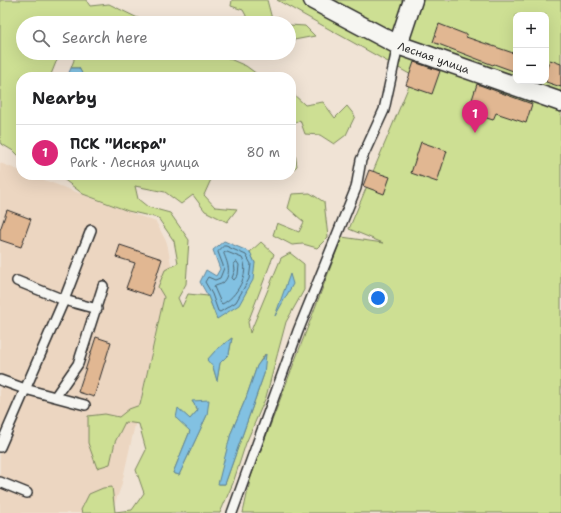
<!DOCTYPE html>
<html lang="en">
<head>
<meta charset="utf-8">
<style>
  body { margin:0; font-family:"Shantell Sans",sans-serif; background:#f6f6f6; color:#202124 }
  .controls { position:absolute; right:12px; top:12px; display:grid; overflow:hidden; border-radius:8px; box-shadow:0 4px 16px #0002 }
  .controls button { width:36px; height:36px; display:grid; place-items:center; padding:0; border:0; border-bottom:1px solid #e0e0e0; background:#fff; color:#202124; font:20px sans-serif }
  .you { position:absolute; left:378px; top:298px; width:14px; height:14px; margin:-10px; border:3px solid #fff; border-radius:50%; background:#1a73e8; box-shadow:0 0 0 6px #1a73e833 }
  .badge { display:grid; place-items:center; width:26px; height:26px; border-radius:50%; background:#db2777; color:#fff; font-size:13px; font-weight:700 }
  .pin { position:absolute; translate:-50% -33px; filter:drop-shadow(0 1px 2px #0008) }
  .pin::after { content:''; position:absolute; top:21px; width:14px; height:12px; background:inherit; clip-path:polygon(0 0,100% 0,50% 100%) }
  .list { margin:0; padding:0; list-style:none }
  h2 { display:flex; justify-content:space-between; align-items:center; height:52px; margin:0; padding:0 16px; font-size:17px }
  h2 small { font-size:13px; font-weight:400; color:#757577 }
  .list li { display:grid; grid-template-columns:26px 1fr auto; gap:12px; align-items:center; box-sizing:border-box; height:56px; padding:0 16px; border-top:1px solid #e0e0e0 }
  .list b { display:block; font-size:15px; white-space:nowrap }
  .list p { margin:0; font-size:13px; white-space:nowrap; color:#757577 }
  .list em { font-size:13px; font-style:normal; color:#757577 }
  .icon { flex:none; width:22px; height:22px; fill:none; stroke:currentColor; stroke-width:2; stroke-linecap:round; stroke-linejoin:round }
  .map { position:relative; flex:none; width:561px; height:513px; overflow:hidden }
  .search { position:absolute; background:#fff; box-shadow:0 4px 16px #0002; left:16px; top:16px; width:280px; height:44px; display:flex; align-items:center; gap:10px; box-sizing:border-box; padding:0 14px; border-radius:22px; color:#757577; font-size:15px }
  .panel { position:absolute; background:#fff; box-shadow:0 4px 16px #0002; left:16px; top:72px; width:280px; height:108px; border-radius:16px }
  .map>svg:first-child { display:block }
  .built { fill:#ecd6c1 }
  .green { fill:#cddf93; stroke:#7c855f; fill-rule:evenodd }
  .water { fill:#82c1e2; stroke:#5f8599 }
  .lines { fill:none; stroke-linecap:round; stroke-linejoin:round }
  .shore { stroke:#4e6774; stroke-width:1 }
  .building { fill:#e1b792; stroke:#2b2b2b }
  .lane-casing { stroke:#2b2b2b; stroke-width:12 }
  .street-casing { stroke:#2b2b2b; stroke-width:21 }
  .lane { stroke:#f6f6f2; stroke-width:9 }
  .street { stroke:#f6f6f2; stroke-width:18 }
  .labels { text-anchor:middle; stroke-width:3; stroke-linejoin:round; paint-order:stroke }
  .street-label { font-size:11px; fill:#2b2b2b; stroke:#f6f6f2 }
</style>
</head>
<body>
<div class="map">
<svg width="561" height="513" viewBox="0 0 561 513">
  <rect width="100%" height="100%" fill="#f0e3d5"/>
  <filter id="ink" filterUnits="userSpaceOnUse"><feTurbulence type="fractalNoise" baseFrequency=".025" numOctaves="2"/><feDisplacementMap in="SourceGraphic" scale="8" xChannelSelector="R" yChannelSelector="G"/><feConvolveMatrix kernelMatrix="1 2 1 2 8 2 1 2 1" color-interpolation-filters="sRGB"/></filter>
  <g filter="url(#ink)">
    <path class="built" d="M 0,163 L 21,171 L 21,175 L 31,175 L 156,222 L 167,243 L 171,264 L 121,487 L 111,513 L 0,513 Z"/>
    <path class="green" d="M 0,0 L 86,0 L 90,6 L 109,4 L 148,23 L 23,23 L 23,53 L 65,53 L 56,62 L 50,77 L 21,77 L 21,158 L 15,152 L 0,143 Z
      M 232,0 L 267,0 L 272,19 L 282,23 L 250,23 L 243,10 L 231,6 Z
      M 277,0 L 561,0 L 561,513 L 243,513 L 251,476 L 342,237 L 383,243 L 349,229 L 413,76 ZM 516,15 L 546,15 L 546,81 L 516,81 Z
      M 289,25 L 305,26 L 315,36 L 289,41 Z
      M 73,53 L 216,53 L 246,66 L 261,77 L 84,77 L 79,68 L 71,68 L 74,60 Z
      M 291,92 L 305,105 L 323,102 L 335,118 L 347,106 L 355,116 L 346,135 L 334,144 L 320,135 L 305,134 L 300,120 L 291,126 Z
      M 291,153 L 295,153 L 297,166 L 291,172 Z
      M 58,175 L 213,175 L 204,195 L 215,207 L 237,209 L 227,222 L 205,211 L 193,195 L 181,204 L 165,192 L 135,186 L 138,199 L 148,207 L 170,213 L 189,240 L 186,284 L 178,298 L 182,307 L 188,294 L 208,296 L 217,319 L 255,263 L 250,252 L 261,242 L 274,254 L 248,322 L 250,333 L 281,258 L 290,253 L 304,264 L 304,290 L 286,322 L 266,397 L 246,443 L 233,483 L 220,513 L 82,513 L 81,510 L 89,494 L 103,488 L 112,487 L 115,512 L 132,510 L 144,493 L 136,470 L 146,450 L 139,424 L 125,422 L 115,442 L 110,464 L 97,468 L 88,443 L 88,416 L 105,414 L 119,417 L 129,409 L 140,405 L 164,297 L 158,287 L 165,270 L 178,263 L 174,241 L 158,218 L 128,211 L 83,194 ZM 232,338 L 229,354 L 220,363 L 217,380 L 213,367 L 208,360 L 216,350 ZM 265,354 L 264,374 L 225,484 L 219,484 L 231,433 L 246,398 L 257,366 ZM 192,401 L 207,415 L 179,475 L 173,473 L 190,431 L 178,409 L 190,419 L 198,410 Z
      M 310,193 L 324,202 L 328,237 L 317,248 L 303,244 L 292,245 L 273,235 L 277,223 L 299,232 L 304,222 L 288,208 L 292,194 Z"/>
    <path class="water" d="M 71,68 L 79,68 L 84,77 L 67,77 Z
      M 224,241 L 250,252 L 255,263 L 253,280 L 239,305 L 217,319 L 208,296 L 200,282 L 206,270 L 216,276 L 220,269 L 213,250 Z
      M 290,274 L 293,284 L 275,316 Z
      M 232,338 L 229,354 L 220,363 L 217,381 L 213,367 L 207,360 L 216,350 Z
      M 266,354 L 264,374 L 225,484 L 218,484 L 231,433 L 246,398 L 257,366 Z
      M 209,400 L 207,415 L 179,475 L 173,473 L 190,431 L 176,418 L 178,408 L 190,419 L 198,410 L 192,401 Z"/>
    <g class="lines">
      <path class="shore" d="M 224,246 L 226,246 L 246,255 L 251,264 L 249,279 L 236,302 L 220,312 L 218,311 L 212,294 L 205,282 L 208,277 L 215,280 L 220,278 L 224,268 L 218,252 Z
        M 225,252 L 227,252 L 242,258 C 251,273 236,298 222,304 L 221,303 L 214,287 C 216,285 220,285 223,283 C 232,274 228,264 224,254 Z
        M 237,262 L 239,265 L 238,275 L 234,280 L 232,278 L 235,270 L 234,264 Z"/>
    </g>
    <path class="building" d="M 439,24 L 467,35 L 466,37 L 516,54 L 516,72 L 494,64 L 493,65 L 433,42 Z
      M 550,60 L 561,64 L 561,87 L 546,82 L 546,70 Z
      M 414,62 L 440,71 L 432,94 L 406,85 Z
      M 477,84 L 532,104 L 526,123 L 496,113 L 493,120 L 468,112 Z
      M 421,142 L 447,151 L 437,182 L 411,173 Z
      M 369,170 L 390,177 L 384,194 L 363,186 Z
      M 7,210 L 31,219 L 21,247 L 0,240 L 0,230 Z
      M 120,245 L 162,259 L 150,296 L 126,288 L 135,263 L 116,257 Z
      M 96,337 L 111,342 L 94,397 L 78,392 Z"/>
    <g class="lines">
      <g class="lane-casing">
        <path id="lane" d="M 17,281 L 64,300 L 97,309
          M 0,380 L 25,389 L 85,405
          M 55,397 L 78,364 L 103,286
          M 0,447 L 64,300 L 91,230
          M 0,482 L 27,493
          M 232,513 L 298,331 L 356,188 L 361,160 L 384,110 L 398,45"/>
      </g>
      <g class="street-casing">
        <g id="street">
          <path id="s1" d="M 313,0 L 398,45 L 561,102"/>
          <path d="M 398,45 L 413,0"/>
        </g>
      </g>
      <use href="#lane" class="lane"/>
      <use href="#street" class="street"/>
    </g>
  </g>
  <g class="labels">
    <g class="street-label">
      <text dy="4" stroke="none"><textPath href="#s1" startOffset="134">Лесная улица</textPath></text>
    </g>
  </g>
</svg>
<div class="controls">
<button>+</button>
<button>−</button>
</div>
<div class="you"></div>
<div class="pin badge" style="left:475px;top:133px">1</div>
<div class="search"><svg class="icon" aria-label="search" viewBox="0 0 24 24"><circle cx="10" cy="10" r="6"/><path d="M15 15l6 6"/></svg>Search here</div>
<section class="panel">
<h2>Nearby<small></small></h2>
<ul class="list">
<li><span class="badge">1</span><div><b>ПСК &quot;Искра&quot;</b><p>Park · Лесная улица</p></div><em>80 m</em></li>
</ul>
</section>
</div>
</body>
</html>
